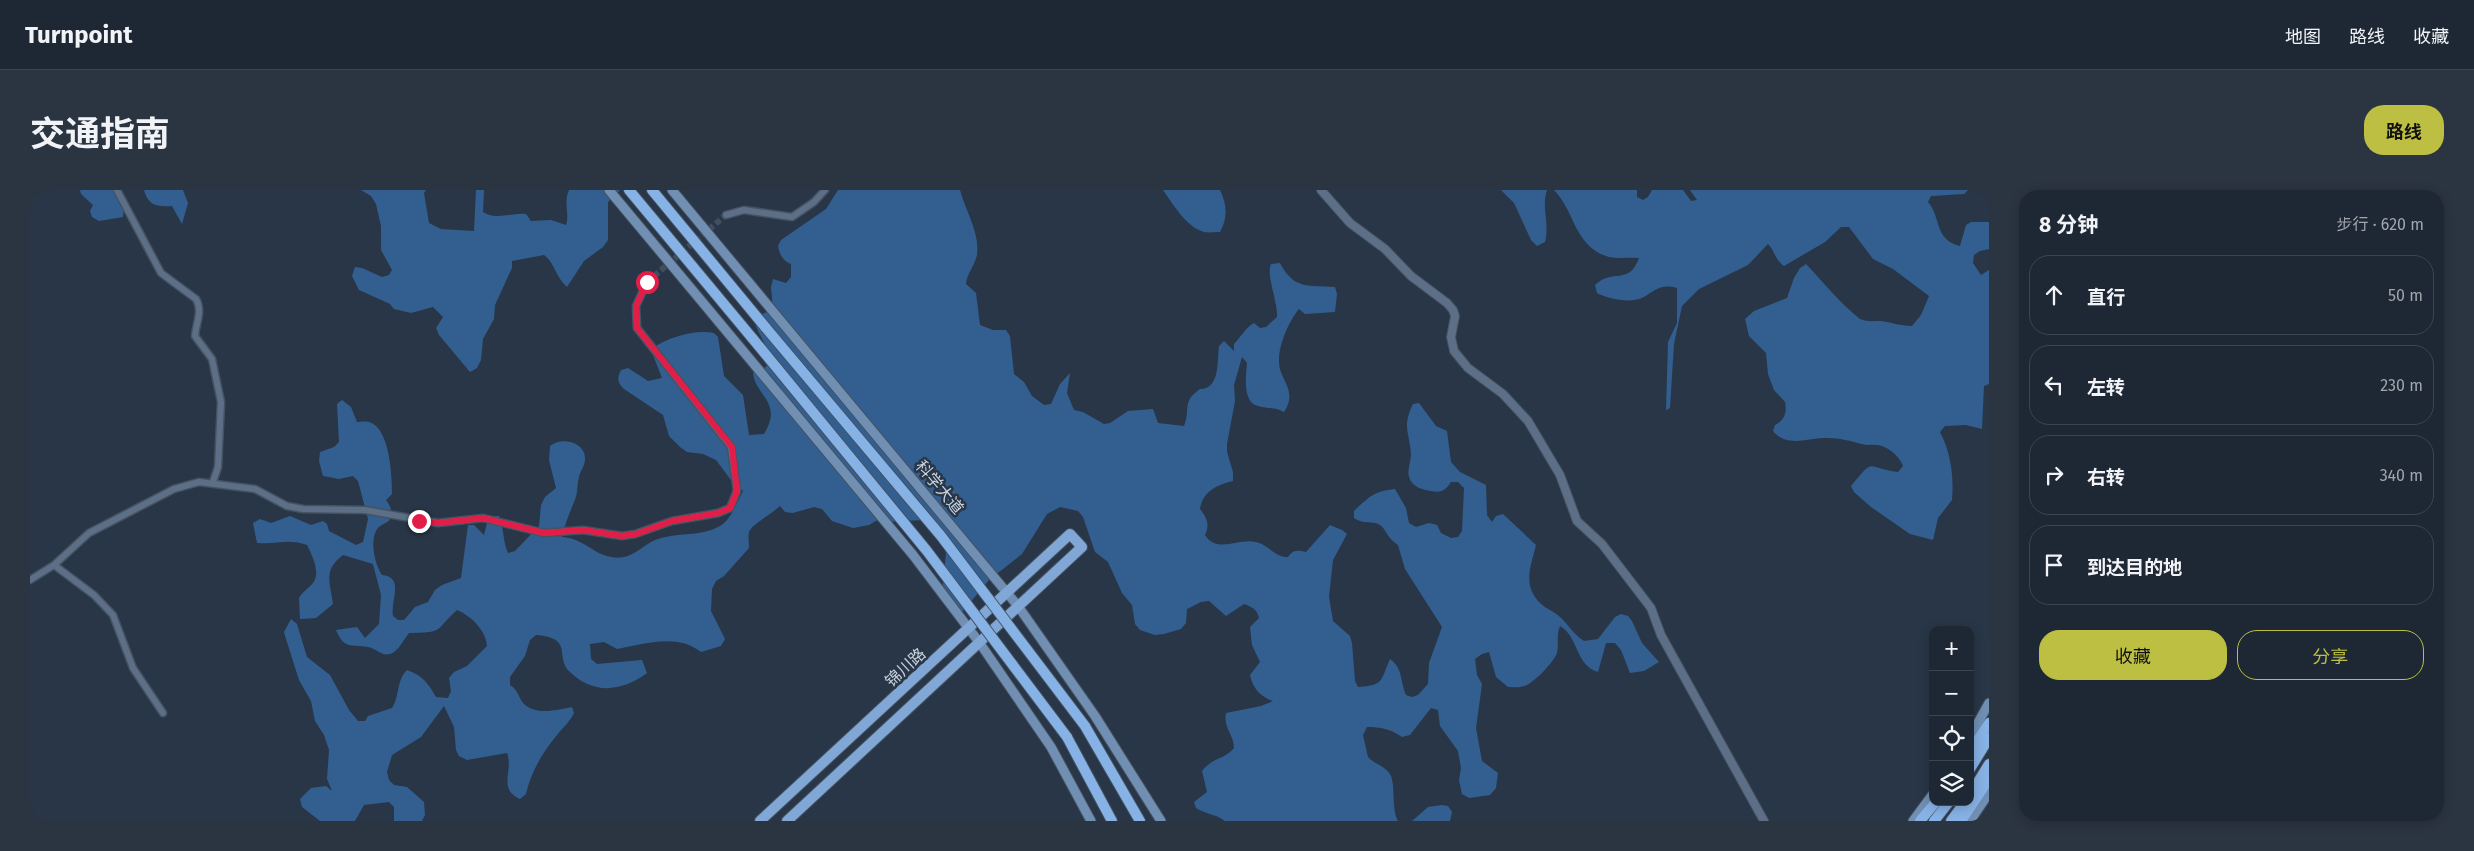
<!DOCTYPE html>
<html lang="zh">
<head>
<meta charset="utf-8">
<style>
  body { margin:0; font-family:"Fira Sans","Noto Sans SC",sans-serif; background:#2b3441; color:#f1f3f6 }
  .controls { position:absolute; right:15px; bottom:15px; display:grid; overflow:hidden; border-radius:10px; box-shadow:0 2px 12px #0003 }
  .controls button { width:45px; height:45px; display:grid; place-items:center; padding:0; border:0; border-bottom:1px solid #3c4450; background:#1e2835; color:#f1f3f6; font:25px sans-serif }
  .stop { position:absolute; width:15px; height:15px; margin:-11px; border:4px solid #e11d48; border-radius:50%; background:#fff }
  .stop.end { background:#e11d48; border-color:#fff; box-shadow:0 1px 5px #0008 }
  .list { margin:0; padding:0; list-style:none }
  h2 { display:flex; justify-content:space-between; align-items:center; height:65px; margin:0; padding:0 20px; font-size:21px }
  h2 small { font-size:16px; font-weight:400; color:#a1a6ad }
  .list li { display:grid; grid-template-columns:32px 1fr auto; gap:15px; align-items:center; box-sizing:border-box; height:80px; margin:0 10px 10px; padding:0 10px; border:1px solid #3c4450; border-radius:20px }
  .list b { display:block; font-size:19px; white-space:nowrap }
  .list em { font-size:16px; font-style:normal; color:#a1a6ad }
  .actions { display:flex; gap:10px; padding:15px 20px }
  .actions a { flex:1; padding:11px 0; border:1px solid #bdbf43; border-radius:20px; text-align:center; font-size:18px; color:#bdbf43 }
  .actions .main { background:#bdbf43; color:#111 }
  .icon { flex:none; width:28px; height:28px; fill:none; stroke:currentColor; stroke-width:2; stroke-linecap:round; stroke-linejoin:round }
  .map { position:relative; flex:none; width:1959px; height:631px; overflow:hidden; border-radius:20px }
  header { display:flex; align-items:center; gap:30px; box-sizing:border-box; height:70px; padding:0 25px; background:#1e2835; border-bottom:1px solid #3c4450 }
  header strong { font-size:24px }
  nav { display:flex; gap:28px; margin-inline-start:auto; font-size:18px }
  .intro { display:flex; align-items:center; justify-content:space-between; box-sizing:border-box; height:120px; padding:0 30px }
  h1 { margin:0; font-size:35px }
  .button { padding:12px 22px; border-radius:20px; background:#bdbf43; color:#111; font-size:18px; font-weight:700 }
  main { display:flex; gap:30px; padding:0 30px }
  aside { flex:1; background:#1e2835; border-radius:20px; box-shadow:0 2px 12px #0003 }
  .map>svg:first-child { display:block }
  .forest { fill:#335f90 }
  .lines { fill:none; stroke-linecap:round; stroke-linejoin:round }
  .minor-tunnel { stroke:#404e5e; stroke-width:6; stroke-dasharray:6 3; stroke-linecap:butt }
  .minor-casing { stroke:#455262; stroke-width:9 }
  .tertiary-casing { stroke:#455262; stroke-width:10 }
  .secondary-casing { stroke:#455262; stroke-width:11 }
  .primary-casing { stroke:#455262; stroke-width:12 }
  .trunk-casing { stroke:#455262; stroke-width:12 }
  .minor { stroke:#5c6f86; stroke-width:6 }
  .tertiary { stroke:#5c6f86; stroke-width:8 }
  .secondary { stroke:#718fb3; stroke-width:9 }
  .primary { stroke:#80a7d5; stroke-width:10 }
  .trunk { stroke:#87b2e5; stroke-width:10 }
  .trunk-bridge-casing { stroke:#455262; stroke-width:12; stroke-linecap:butt }
  .trunk-bridge { stroke:#87b2e5; stroke-width:10 }
  .route { stroke:#e11d48; stroke-width:6 }
  .labels { text-anchor:middle; stroke-width:5; stroke-linejoin:round; paint-order:stroke }
  .street-label { font-size:16px; fill:#cad3de; stroke:#283647 }
</style>
</head>
<body>
<header>
<strong>Turnpoint</strong>
<nav><a>地图</a><a>路线</a><a>收藏</a></nav>
</header>
<div class="intro"><h1>交通指南</h1><a class="button">路线</a></div>
<main>
<div class="map">
<svg width="1959" height="631" viewBox="0 0 1959 631">
  <rect width="100%" height="100%" fill="#283647"/>
  <path class="forest" d="M 50,0 L 89,0 L 94,14 L 93,27 L 69,31 L 62,27 L 60,21 L 63,15 L 51,4 Z
    M 114,0 L 153,0 L 158,13 L 152,34 L 142,16 C 128,17 118,16 114,0 Z
    M 331,0 L 396,0 L 394,3 L 399,33 L 411,39 L 444,41 L 446,0 L 454,0 L 453,22 C 467,31 482,22 496,24 L 501,31 L 521,30 L 536,35 C 540,24 533,13 539,0 L 590,0 L 578,12 L 578,50 L 573,57 L 554,71 L 537,97 C 526,88 525,73 514,65 L 482,71 L 482,78 L 465,115 L 464,129 L 453,149 L 451,170 L 447,178 L 440,182 L 409,145 L 406,138 L 413,127 L 403,117 L 381,123 L 364,119 L 360,114 L 329,100 L 322,86 L 325,77 L 332,78 L 352,87 L 359,85 L 362,80 L 351,60 L 351,36 L 346,14 L 341,6 Z
    M 808,0 L 930,0 C 935,20 950,42 947,65 C 945,75 937,83 936,94 L 946,103 L 950,135 L 963,140 L 976,140 L 980,146 L 984,184 L 994,192 L 1002,206 L 1014,215 L 1021,214 L 1030,194 L 1040,183 L 1037,203 L 1044,220 L 1053,222 L 1074,234 L 1080,233 L 1098,221 L 1123,219 L 1128,233 L 1154,236 C 1161,220 1151,212 1170,199 C 1190,199 1187,172 1189,156 L 1194,151 L 1204,161 L 1204,154 C 1211,147 1216,137 1224,133 L 1230,138 L 1236,137 L 1247,127 C 1248,111 1236,87 1241,74 L 1250,73 C 1264,100 1278,95 1305,97 L 1307,104 L 1305,122 L 1275,124 L 1269,119 C 1259,131 1249,154 1249,170 C 1248,190 1269,199 1254,222 C 1245,217 1238,219 1228,216 C 1212,212 1216,185 1217,173 L 1212,167 L 1204,195 L 1205,211 L 1197,254 L 1197,262 L 1203,282 L 1203,291 C 1187,295 1173,301 1170,319 C 1177,328 1180,334 1175,345 C 1187,364 1208,348 1226,352 C 1239,355 1244,367 1258,367 C 1263,360 1267,360 1276,362 L 1300,335 L 1312,340 L 1317,344 L 1303,370 L 1299,407 L 1303,431 L 1320,446 L 1322,453 L 1325,491 L 1328,497 C 1355,495 1350,491 1360,469 C 1373,478 1370,491 1376,505 L 1382,507 L 1388,505 L 1398,494 L 1399,473 L 1412,437 L 1375,379 L 1368,355 C 1357,348 1356,339 1350,335 C 1342,330 1333,335 1324,328 L 1324,321 C 1339,307 1344,301 1365,299 L 1376,318 L 1379,333 L 1386,337 L 1399,333 L 1407,335 L 1411,343 L 1421,348 L 1428,347 L 1432,341 L 1434,298 L 1428,292 L 1421,292 C 1415,301 1411,303 1401,301 C 1393,300 1382,297 1379,287 C 1377,280 1381,271 1381,264 C 1379,240 1372,237 1383,214 L 1389,213 L 1406,236 L 1417,241 L 1421,272 L 1430,282 L 1456,295 L 1457,325 L 1462,332 L 1466,326 L 1473,324 L 1506,355 C 1501,376 1492,395 1510,413 C 1516,419 1524,421 1530,427 C 1539,435 1543,444 1554,451 L 1568,449 L 1585,427 L 1591,424 L 1598,426 L 1602,431 L 1612,453 L 1629,472 L 1614,481 L 1600,483 L 1591,460 L 1585,453 L 1576,453 L 1568,482 C 1545,475 1549,447 1530,436 C 1526,445 1529,454 1527,463 C 1524,472 1503,494 1494,496 C 1489,498 1483,497 1478,497 L 1466,487 L 1459,462 L 1452,464 L 1445,469 L 1447,485 L 1452,494 L 1446,538 L 1452,571 L 1468,583 L 1466,598 L 1460,605 L 1439,608 L 1432,604 L 1429,590 L 1431,578 L 1428,561 L 1410,536 L 1408,520 L 1401,518 L 1380,545 L 1372,547 C 1360,539 1351,537 1337,537 L 1333,545 L 1338,567 C 1344,574 1355,576 1360,584 C 1366,594 1361,618 1368,631 L 1195,631 C 1186,624 1175,624 1166,618 L 1164,612 L 1177,602 L 1172,581 C 1183,567 1194,570 1204,558 C 1204,545 1193,538 1196,523 L 1231,516 L 1243,511 C 1231,507 1223,499 1220,485 L 1230,472 L 1222,455 L 1220,437 L 1229,428 C 1227,419 1222,417 1214,414 L 1196,426 L 1179,411 L 1171,412 L 1157,419 L 1156,433 L 1151,439 L 1134,444 L 1125,445 L 1110,440 L 1105,434 L 1102,415 L 1092,403 L 1078,372 L 1065,362 L 1053,327 L 1048,321 L 1030,317 L 1017,324 L 992,364 L 959,390 L 933,421 L 925,421 L 912,402 L 916,363 L 914,355 L 897,331 C 882,328 865,336 851,328 L 839,335 L 823,338 L 802,331 L 792,319 L 784,317 L 763,323 L 755,322 L 750,316 C 743,323 721,335 719,342 C 718,346 719,353 719,358 L 694,386 L 686,391 L 682,399 L 681,421 L 695,449 L 691,456 L 671,462 C 647,443 615,454 587,459 L 574,452 L 560,454 L 561,469 L 567,474 L 612,470 L 617,483 C 591,502 563,505 539,481 C 525,466 544,448 506,445 L 500,450 L 495,466 L 480,487 L 480,495 C 488,500 488,506 493,513 C 505,526 527,520 542,517 L 544,523 C 540,532 533,537 527,545 C 512,563 501,582 496,604 L 490,609 C 467,599 484,580 477,563 L 437,570 L 429,566 L 426,560 L 424,537 L 414,516 L 391,547 L 362,565 L 357,582 L 359,590 L 364,595 L 377,597 L 394,612 L 395,625 L 392,631 L 364,631 L 364,617 L 359,612 L 334,615 L 325,631 L 290,631 L 272,617 L 270,609 L 281,598 L 296,596 L 302,601 L 297,589 L 299,560 L 294,545 L 285,531 L 281,511 L 269,490 L 256,449 L 254,442 L 261,429 L 267,434 L 277,467 L 300,485 L 319,520 L 328,531 L 335,531 L 338,526 L 362,518 C 370,506 366,491 377,480 C 393,486 398,493 406,507 L 418,508 L 421,501 L 419,488 L 424,482 L 437,476 L 457,456 C 456,440 441,426 427,420 C 403,442 415,442 379,443 C 374,449 370,458 364,462 C 353,469 348,459 338,457 C 322,454 314,460 306,440 L 327,437 L 335,448 L 349,434 L 351,405 L 343,374 L 313,365 C 293,380 300,392 303,414 L 286,428 L 270,429 L 269,408 C 273,401 278,399 283,393 C 291,383 282,365 277,355 C 258,348 246,355 227,353 L 223,333 L 230,329 L 241,333 L 260,326 L 281,335 L 293,331 L 297,334 L 299,341 L 326,355 L 333,352 L 338,329 L 328,291 L 323,286 L 309,289 L 293,286 L 289,271 L 290,262 L 304,257 L 309,252 L 307,214 L 312,210 L 321,217 L 327,232 C 330,232 335,231 339,232 C 360,238 362,286 362,304 L 356,310 C 362,318 362,322 359,331 C 354,334 348,336 346,341 C 340,353 345,375 352,385 C 375,387 360,411 363,426 L 368,430 L 374,430 L 385,417 L 398,412 L 405,400 L 412,395 L 431,388 L 438,335 L 444,335 L 454,345 L 457,333 L 463,326 L 469,326 C 474,338 473,353 478,363 L 485,361 L 509,336 L 511,315 L 515,307 L 526,298 L 519,270 L 520,256 C 531,246 556,252 555,269 C 555,276 550,281 549,287 C 547,293 548,300 546,307 C 541,320 535,333 532,347 C 555,349 563,364 581,367 C 600,371 609,358 623,351 C 645,341 669,348 690,336 C 701,330 707,312 713,301 L 704,294 L 686,270 L 673,264 L 657,262 L 650,257 L 639,246 L 633,225 L 594,199 C 587,192 587,188 591,180 L 598,178 L 618,191 L 632,188 L 623,165 L 623,158 C 638,147 666,139 684,143 L 688,147 L 694,186 L 713,205 L 719,245 L 734,244 C 754,212 724,205 723,182 L 736,177 C 744,157 726,146 724,128 L 743,119 L 741,97 L 743,89 L 756,93 L 761,87 L 761,74 C 752,70 750,65 748,56 L 751,50 L 796,19 Z
    M 1133,0 L 1190,0 C 1197,15 1198,27 1190,42 C 1186,42 1179,43 1174,42 C 1156,37 1143,14 1133,0 Z
    M 1471,0 L 1607,0 L 1607,7 L 1613,10 L 1618,7 L 1622,0 L 1653,0 L 1661,11 L 1667,10 L 1660,0 L 1938,0 L 1934,4 L 1901,6 L 1898,12 C 1911,26 1904,50 1930,56 L 1936,35 L 1941,32 L 1959,32 L 1959,59 L 1950,61 L 1944,65 L 1943,73 L 1951,85 L 1959,80 L 1959,194 L 1954,196 L 1952,239 L 1936,235 L 1915,236 L 1910,242 C 1921,263 1924,287 1922,310 L 1908,328 L 1903,350 L 1880,344 L 1841,317 L 1824,302 L 1821,296 C 1846,266 1835,278 1868,282 L 1873,276 C 1870,267 1858,256 1847,255 C 1842,254 1837,256 1832,254 C 1820,251 1810,248 1797,248 C 1778,247 1758,259 1743,241 L 1745,235 C 1755,230 1757,222 1755,212 L 1744,200 L 1738,184 L 1736,163 L 1719,146 L 1715,129 L 1724,121 L 1757,108 L 1764,88 L 1770,78 L 1776,74 C 1794,93 1809,112 1830,129 C 1837,132 1842,131 1850,131 C 1861,132 1870,136 1882,136 L 1891,125 L 1899,106 L 1863,79 L 1843,69 L 1819,37 L 1811,37 L 1795,52 L 1754,76 C 1745,70 1745,61 1738,54 L 1718,75 L 1669,99 L 1652,116 L 1644,154 L 1640,218 L 1636,220 L 1638,152 L 1647,133 L 1647,98 C 1631,94 1627,99 1614,107 C 1602,114 1578,109 1567,103 L 1565,95 C 1583,78 1599,96 1609,68 C 1599,67 1589,69 1579,67 C 1544,57 1545,21 1524,0 L 1517,0 C 1511,18 1520,34 1515,52 L 1507,56 L 1501,50 L 1484,13 Z
    M 1412,615 L 1418,616 L 1422,622 L 1420,631 L 1382,631 L 1398,617 Z"/>
  <g class="lines">
    <path class="minor-tunnel" d="M 617,92 L 696,25"/>
    <g class="minor-casing">
      <path id="minor" d="M 87,0 L 131,83 L 166,109 C 173,121 166,133 165,146 L 182,169 L 191,212 L 188,277 L 183,292
        M 696,25 L 714,20 L 762,27 L 784,12 L 795,0
        M 24,375 L 59,343 L 144,299 L 169,292 L 225,299 L 257,316 L 273,319 L 335,320 L 408,333 L 453,328 L 514,343 L 553,340 L 592,346 L 605,344 L 642,331 L 688,323 L 700,318 L 707,301 L 701,257 L 607,138 L 606,116 L 617,92
        M 0,390 L 24,375 L 64,405 L 83,425 L 103,478 L 133,523"/>
    </g>
    <g class="tertiary-casing">
      <path id="tertiary" d="M 1291,0 L 1320,33 L 1355,59 L 1381,86 L 1417,113 L 1423,120 L 1425,126 L 1421,147 L 1424,161 L 1438,178 L 1473,204 L 1498,231 L 1530,285 L 1547,331 L 1572,354 L 1621,418 L 1631,445 L 1734,631"/>
    </g>
    <g class="secondary-casing">
      <path id="secondary" d="M 579,0 L 883,365 L 949,452 L 1021,557 L 1061,631
        M 642,0 L 988,416 L 1065,526 L 1131,631
        M 1940,547 L 1959,513
        M 1883,631 L 1903,604
        M 1940,631 L 1959,603"/>
    </g>
    <g class="primary-casing">
      <path id="primary" d="M 730,631 L 1040,344 L 1052,357 L 757,631"/>
    </g>
    <g class="trunk-casing">
      <path id="trunk" d="M 599,0 L 723,149
        M 622,0 L 736,138
        M 1055,536 L 1110,631
        M 1037,547 L 1082,631
        M 1940,562 L 1959,533
        M 1940,579 L 1959,548
        M 1940,605 L 1959,574
        M 1890,631 L 1906,612
        M 1904,631 L 1919,612
        M 1921,631 L 1935,612
        M 1931,631 L 1959,589"/>
    </g>
    <use href="#minor" class="minor"/>
    <use href="#tertiary" class="tertiary"/>
    <use href="#secondary" class="secondary"/>
    <use href="#primary" class="primary"/>
    <use href="#trunk" class="trunk"/>
    <g class="trunk-bridge-casing">
      <path id="trunk-bridge" d="M 736,138 L 911,346 L 1055,536
        M 723,149 L 897,361 L 1037,547"/>
    </g>
    <use href="#trunk-bridge" class="trunk-bridge"/>
  </g>
  <g class="lines">
    <path class="route" d="M 389,331 L 408,333 L 453,328 L 514,343 L 553,340 L 592,346 L 606,344 L 642,331 L 688,323 L 700,318 L 707,301 L 702,257 L 607,138 L 606,116 L 617,92"/>
  </g>
  <g class="labels">
    <g class="street-label">
      <text transform="translate(910 297) rotate(50)" y="6">科学大道</text>
      <text transform="translate(875 477) rotate(-43)" y="6">锦川路</text>
    </g>
  </g>
</svg>
<div class="controls">
<button>+</button>
<button>−</button>
<button><svg class="icon" aria-label="locate" viewBox="0 0 24 24"><circle cx="12" cy="12" r="6"/><path d="M12 2v4M12 18v4M2 12h4M18 12h4"/></svg></button>
<button><svg class="icon" aria-label="layers" viewBox="0 0 24 24"><path d="M12 4l9 5-9 5-9-5zM3 14l9 5 9-5"/></svg></button>
</div>
<div class="stop" style="left:617px;top:92px"></div>
<div class="stop end" style="left:389px;top:331px"></div>
</div>
<aside>
<h2>8 分钟<small>步行 · 620 m</small></h2>
<ul class="list">
<li><svg class="icon" aria-label="ahead" viewBox="0 0 24 24"><path d="M12 20V5M6 11l6-6 6 6"/></svg><div><b>直行</b></div><em>50 m</em></li>
<li><svg class="icon" aria-label="left" viewBox="0 0 24 24"><path d="M17 20v-9H6M10 6l-5 5 5 5"/></svg><div><b>左转</b></div><em>230 m</em></li>
<li><svg class="icon" aria-label="right" viewBox="0 0 24 24"><path d="M7 20v-9h11M14 6l5 5-5 5"/></svg><div><b>右转</b></div><em>340 m</em></li>
<li><svg class="icon" aria-label="arrive" viewBox="0 0 24 24"><path d="M6 21V4h12l-3 4 3 4H6"/></svg><div><b>到达目的地</b></div></li>
</ul>
<div class="actions"><a class="main">收藏</a><a>分享</a></div>
</aside>
</main>
</body>
</html>
